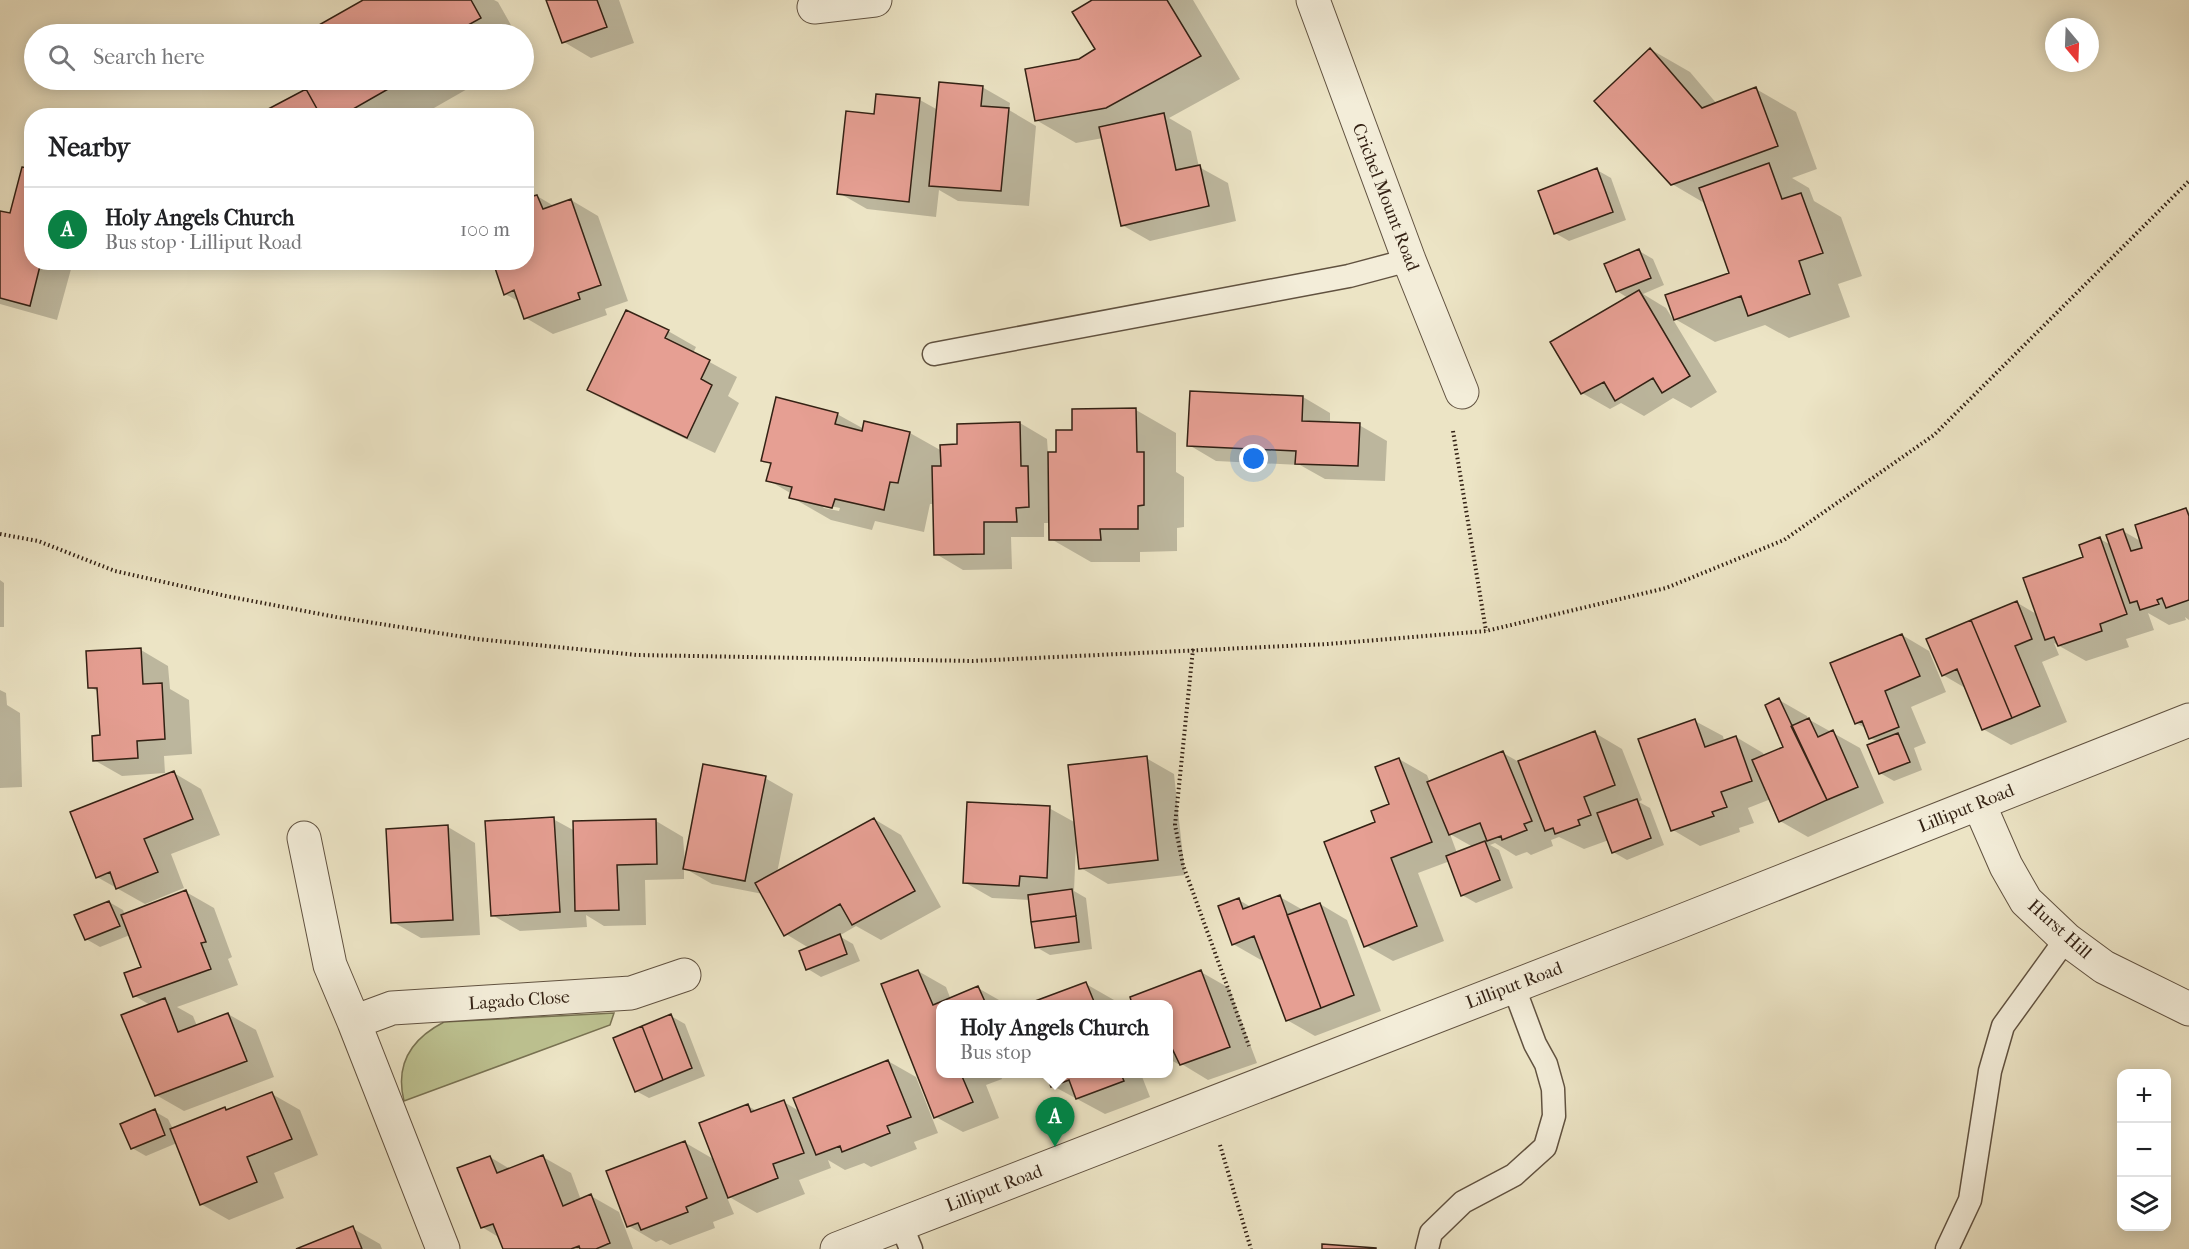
<!DOCTYPE html>
<html lang="en">
<head>
<meta charset="utf-8">
<style>
  body { margin:0; font-family:"IM FELL French Canon",serif; background:#f6f6f6; color:#202124 }
  .controls { position:absolute; right:18px; bottom:18px; display:grid; overflow:hidden; border-radius:12px; box-shadow:0 3px 15px #0003 }
  .controls button { width:54px; height:54px; display:grid; place-items:center; padding:0; border:0; border-bottom:2px solid #e0e0e0; background:#fff; color:#202124; font:30px sans-serif }
  .compass { position:absolute; left:2045px; top:18px; width:54px; height:54px; border-radius:50%; background:#fff; box-shadow:0 3px 15px #0003; rotate:161deg }
  .you { position:absolute; left:1254px; top:459px; width:21px; height:21px; margin:-15px; border:4px solid #fff; border-radius:50%; background:#1a73e8; box-shadow:0 0 0 9px #1a73e833 }
  .badge { display:grid; place-items:center; width:39px; height:39px; border-radius:50%; background:#0b8043; color:#fff; font-size:20px; font-weight:700 }
  .pin { position:absolute; translate:-50% -50px; filter:drop-shadow(0 2px 3px #0008) }
  .pin::after { content:''; position:absolute; top:32px; width:21px; height:18px; background:inherit; clip-path:polygon(0 0,100% 0,50% 100%) }
  .popup { position:absolute; left:936px; top:1000px; width:237px; height:78px; box-sizing:border-box; display:grid; place-content:center; border-radius:12px; background:#fff; filter:drop-shadow(0 2px 4px #0005); font-size:20px; white-space:nowrap; color:#757577 }
  .popup b { font-size:22px; color:#202124 }
  .popup::after { content:''; position:absolute; left:50%; top:100%; margin-left:-12px; border:12px solid transparent; border-top-color:#fff }
  .list { margin:0; padding:0; list-style:none }
  h2 { display:flex; justify-content:space-between; align-items:center; height:78px; margin:0; padding:0 24px; font-size:26px }
  h2 small { font-size:20px; font-weight:400; color:#757577 }
  .list li { display:grid; grid-template-columns:39px 1fr auto; gap:18px; align-items:center; box-sizing:border-box; height:84px; padding:0 24px; border-top:2px solid #e0e0e0 }
  .list b { display:block; font-size:22px; white-space:nowrap }
  .list p { margin:0; font-size:20px; white-space:nowrap; color:#757577 }
  .list em { font-size:20px; font-style:normal; color:#757577 }
  .icon { flex:none; width:33px; height:33px; fill:none; stroke:currentColor; stroke-width:2; stroke-linecap:round; stroke-linejoin:round }
  .map { position:relative; flex:none; width:2189px; height:1249px; overflow:hidden }
  .search { position:absolute; background:#fff; box-shadow:0 3px 15px #0003; left:24px; top:24px; width:510px; height:66px; display:flex; align-items:center; gap:15px; box-sizing:border-box; padding:0 21px; border-radius:33px; color:#757577; font-size:22px }
  .panel { position:absolute; background:#fff; box-shadow:0 3px 15px #0003; left:24px; top:108px; width:510px; height:162px; border-radius:24px }
  .map>svg:first-child { display:block }
  .green { fill:#bdc291; stroke:#787252; stroke-width:1.5 }
  .shadow { fill:#0003; fill-rule:evenodd }
  .building { fill:#e69f93; stroke:#332114; stroke-width:1.5 }
  .lines { fill:none; stroke-linecap:round; stroke-linejoin:round }
  .service-casing { stroke:#615240; stroke-width:25 }
  .minor-casing { stroke:#615240; stroke-width:35 }
  .tertiary-casing { stroke:#615240; stroke-width:35 }
  .path { stroke:#332114; stroke-width:4; stroke-dasharray:1.5 3; stroke-linecap:butt }
  .service { stroke:#f3edd9; stroke-width:22 }
  .minor { stroke:#f3edd9; stroke-width:33 }
  .tertiary { stroke:#f3edd9; stroke-width:33 }
  .labels { text-anchor:middle; stroke-width:5; stroke-linejoin:round; paint-order:stroke }
  .street-label { font-size:18px; fill:#332114; stroke:#f3edd9 }
</style>
</head>
<body>
<div class="map">
<svg width="2189" height="1249" viewBox="0 0 2189 1249">
  <rect width="100%" height="100%" fill="#ece4c5"/>
  <filter id="stains"><feTurbulence type="fractalNoise" baseFrequency=".00333" numOctaves="4"/><feColorMatrix values="0 0 0 0 .2 0 0 0 0 .09 0 0 0 0 .02 0 0 0 .5 -.17"/></filter>
  <radialGradient id="worn" r=".72"><stop offset=".6" stop-color="#630" stop-opacity="0"/><stop offset="1" stop-color="#630" stop-opacity=".3"/></radialGradient>
  <path class="green" d="M 614,1013 L 610,1025 L 404,1101 C 395,1065 411,1039 444,1022 Z"/>
  <path class="shadow" d="M 366,0 L 494,0 L 498,2 L 516,34 L 306,34 Z
    M 548,0 L 619,0 L 634,43 L 591,58 L 564,42 Z
    M 1095,0 L 1193,0 L 1240,79 L 1169,118 L 1191,131 L 1199,167 L 1228,183 L 1236,221 L 1150,241 L 1122,225 L 1103,138 L 1076,143 L 1036,120 L 1080,60 L 1097,50 Z
    M 1650,49 L 1690,72 L 1717,104 L 1756,89 L 1796,112 L 1817,169 L 1792,178 L 1809,188 L 1814,201 L 1841,217 L 1862,276 L 1838,284 L 1850,317 L 1789,338 L 1765,325 L 1715,342 L 1675,319 L 1731,274 L 1706,204 L 1672,184 Z
    M 302,80 L 483,80 L 420,116 L 259,116 L 308,90 Z
    M 982,87 L 1010,103 L 1009,110 L 1036,126 L 1029,206 L 958,201 L 939,190 L 936,217 L 867,209 L 839,193 L 875,116 L 920,100 L 938,110 Z
    M 1597,170 L 1611,178 L 1626,220 L 1569,241 L 1555,233 Z
    M 537,196 L 554,206 L 571,200 L 598,216 L 628,301 L 605,309 L 607,315 L 553,334 L 526,318 L 520,302 L 505,294 L 526,262 Z
    M 0,212 L 32,262 L 73,262 L 57,320 L 0,304 Z
    M 1639,251 L 1653,259 L 1664,285 L 1643,294 L 1666,308 L 1717,392 L 1691,408 L 1673,398 L 1644,416 L 1621,403 L 1610,409 L 1582,393 L 1628,298 L 1617,291 Z
    M 668,331 L 696,347 L 693,353 L 737,377 L 728,396 L 739,403 L 715,453 L 617,406 L 589,390 Z
    M 1303,397 L 1330,413 L 1330,424 L 1359,425 L 1387,441 L 1385,481 L 1325,479 L 1300,465 L 1216,461 L 1189,445 Z
    M 1136,410 L 1176,433 L 1176,472 L 1184,477 L 1184,527 L 1177,528 L 1177,551 L 1140,552 L 1140,562 L 1091,562 L 1051,539 L 1051,523 L 1044,523 L 1044,537 L 1011,537 L 1012,569 L 963,570 L 936,554 L 935,504 L 930,504 L 924,532 L 875,521 L 872,530 L 831,520 L 791,497 L 792,494 L 768,480 L 772,465 L 763,460 L 837,414 L 864,429 L 910,433 L 942,451 L 1020,423 L 1047,439 L 1048,453 L 1058,453 L 1074,432 ZM 820,504 L 840,508 L 839,511 L 824,508 Z
    M 2186,509 L 2189,511 L 2189,620 L 2185,617 L 2186,620 L 2169,625 L 2148,613 L 2154,630 L 2126,639 L 2129,647 L 2086,661 L 2054,643 L 2059,655 L 2042,662 L 2067,722 L 2011,745 L 1983,729 L 1967,689 L 1943,675 L 2016,602 L 2038,615 L 2100,539 L 2111,545 L 2123,531 L 2142,542 Z
    M 0,580 L 4,583 L 4,627 L 0,627 Z
    M 1902,635 L 1929,651 L 1946,692 L 1911,707 L 1926,743 L 1914,748 L 1922,770 L 1894,781 L 1880,773 L 1878,742 L 1870,738 L 1867,729 L 1856,723 Z
    M 141,650 L 168,666 L 170,689 L 189,700 L 192,754 L 164,756 L 165,773 L 122,776 L 94,760 L 102,737 L 99,692 L 90,687 Z
    M 0,690 L 6,693 L 7,705 L 20,713 L 22,787 L 0,788 Z
    M 1779,700 L 1807,716 L 1808,719 L 1860,748 L 1884,803 L 1808,837 L 1780,821 L 1771,799 L 1748,808 L 1754,823 L 1739,828 L 1740,832 L 1700,846 L 1673,830 L 1640,740 L 1695,721 L 1723,736 L 1724,741 L 1736,737 L 1763,753 L 1764,756 L 1785,747 Z
    M 1595,733 L 1622,749 L 1642,800 L 1639,802 L 1650,808 L 1664,845 L 1627,860 L 1613,852 L 1609,840 L 1584,849 L 1559,837 L 1551,840 L 1553,846 L 1531,855 L 1527,852 L 1516,856 L 1495,843 L 1490,845 L 1499,850 L 1513,888 L 1476,903 L 1462,895 L 1450,861 L 1418,873 L 1444,941 L 1393,961 L 1365,945 L 1377,822 L 1391,804 L 1399,759 L 1427,775 L 1430,783 L 1503,753 L 1519,762 ZM 1450,834 L 1473,847 L 1457,853 Z
    M 1146,758 L 1174,774 L 1185,875 L 1108,884 L 1081,868 L 1078,843 L 1076,843 L 1074,891 L 1086,898 L 1092,949 L 1050,955 L 1036,947 L 1030,900 L 992,898 L 964,882 L 1049,808 L 1076,823 Z
    M 174,773 L 201,789 L 220,835 L 171,854 L 184,888 L 145,904 L 97,877 Z
    M 765,778 L 793,794 L 777,873 L 874,819 L 901,835 L 941,907 L 881,940 L 856,926 L 839,936 L 853,944 L 860,961 L 821,977 L 808,969 L 809,948 L 786,934 L 763,894 L 712,884 L 684,868 L 684,879 L 645,880 L 646,925 L 604,926 L 586,915 L 587,927 L 520,931 L 492,915 L 553,819 L 575,831 L 656,821 L 683,837 L 685,864 Z
    M 448,827 L 475,843 L 480,935 L 421,938 L 393,922 Z
    M 186,892 L 214,908 L 232,957 L 228,959 L 238,985 L 177,1007 L 193,1016 L 197,1026 L 228,1014 L 256,1030 L 274,1077 L 184,1111 L 156,1095 L 150,1005 L 135,996 L 143,968 L 130,935 L 100,947 L 86,939 L 109,902 L 123,910 L 125,915 Z
    M 1280,897 L 1303,910 L 1320,904 L 1347,920 L 1381,1011 L 1315,1036 L 1287,1020 L 1264,958 L 1261,960 L 1233,944 L 1239,900 L 1251,907 Z
    M 918,971 L 946,987 L 951,1000 L 978,988 L 1006,1004 L 941,1004 L 941,1074 L 1000,1074 L 1002,1079 L 986,1085 L 999,1118 L 963,1132 L 936,1117 Z
    M 1201,972 L 1229,988 L 1257,1063 L 1208,1080 L 1180,1063 L 1178,1064 L 1169,1059 L 1169,1004 L 1134,1004 L 1131,997 Z
    M 1086,984 L 1114,1000 L 1115,1004 L 1031,1004 Z
    M 671,1016 L 685,1024 L 705,1076 L 649,1098 L 636,1091 Z
    M 888,1061 L 916,1077 L 938,1133 L 914,1142 L 917,1149 L 871,1167 L 864,1163 L 845,1170 L 828,1160 L 831,1168 L 799,1180 L 805,1194 L 757,1213 L 726,1195 L 734,1214 L 713,1222 L 715,1228 L 670,1245 L 661,1240 L 656,1242 L 629,1226 L 684,1142 L 715,1160 L 748,1106 L 757,1111 L 784,1102 L 799,1111 Z
    M 1048,1074 L 1141,1074 L 1150,1097 L 1105,1114 L 1053,1086 Z
    M 272,1094 L 300,1110 L 318,1155 L 274,1173 L 284,1198 L 229,1220 L 201,1204 L 177,1143 L 146,1156 L 132,1148 L 154,1111 L 168,1119 L 173,1129 L 225,1108 L 229,1111 Z
    M 490,1157 L 510,1169 L 543,1157 L 571,1173 L 581,1200 L 591,1196 L 619,1212 L 633,1249 L 504,1249 L 500,1238 L 482,1227 Z
    M 352,1228 L 380,1244 L 382,1249 L 300,1249 Z"/>
  <path class="building" d="M 363,0 L 471,0 L 481,18 L 452,34 L 303,34 Z
    M 546,0 L 597,0 L 607,27 L 562,43 Z
    M 1092,0 L 1167,0 L 1201,56 L 1106,108 L 1035,121 L 1025,69 L 1079,59 L 1095,49 L 1072,12 Z
    M 1650,48 L 1702,108 L 1756,87 L 1778,146 L 1671,185 L 1594,101 Z
    M 301,80 L 404,80 L 341,116 L 321,116 Z
    M 939,82 L 983,86 L 981,106 L 1009,108 L 1001,191 L 929,186 Z
    M 306,89 L 321,116 L 255,116 Z
    M 876,94 L 920,98 L 909,202 L 837,194 L 846,111 L 874,114 Z
    M 1164,113 L 1176,170 L 1200,165 L 1209,206 L 1121,226 L 1099,127 Z
    M 1769,163 L 1782,199 L 1801,193 L 1823,253 L 1799,261 L 1810,294 L 1748,316 L 1741,296 L 1674,320 L 1665,295 L 1729,273 L 1699,188 Z
    M 22,167 L 32,169 L 32,262 L 41,262 L 30,306 L 0,298 L 0,211 L 10,213 Z
    M 1597,168 L 1613,212 L 1554,234 L 1538,191 Z
    M 537,195 L 543,209 L 571,199 L 601,285 L 578,293 L 580,299 L 524,319 L 514,290 L 504,295 L 493,262 L 526,262 L 526,198 Z
    M 1639,249 L 1651,278 L 1616,292 L 1604,264 Z
    M 1639,290 L 1690,376 L 1662,393 L 1653,378 L 1615,401 L 1604,382 L 1581,394 L 1550,342 Z
    M 626,310 L 669,330 L 665,338 L 710,360 L 701,379 L 712,385 L 687,438 L 587,390 Z
    M 1190,391 L 1303,396 L 1302,421 L 1360,423 L 1358,466 L 1295,464 L 1296,451 L 1187,446 Z
    M 776,397 L 838,413 L 835,424 L 862,431 L 864,421 L 910,432 L 898,483 L 890,482 L 884,510 L 835,499 L 832,508 L 789,498 L 792,487 L 766,481 L 771,463 L 761,461 Z
    M 1136,408 L 1137,452 L 1144,452 L 1144,505 L 1138,506 L 1138,529 L 1100,529 L 1101,540 L 1049,540 L 1048,452 L 1056,452 L 1056,430 L 1072,430 L 1072,409 Z
    M 1020,422 L 1021,466 L 1028,466 L 1029,507 L 1016,508 L 1017,522 L 984,522 L 984,554 L 934,555 L 932,466 L 941,466 L 940,445 L 957,444 L 957,424 Z
    M 2186,508 L 2189,516 L 2189,600 L 2166,608 L 2162,598 L 2157,600 L 2159,604 L 2140,610 L 2137,601 L 2130,603 L 2106,535 L 2123,529 L 2131,551 L 2142,548 L 2135,525 Z
    M 2100,537 L 2127,614 L 2100,624 L 2102,631 L 2058,646 L 2054,637 L 2045,640 L 2023,578 L 2083,557 L 2079,545 Z
    M 2017,601 L 2032,639 L 2015,646 L 2040,706 L 2012,718 L 1971,620 Z
    M 1971,620 L 2012,718 L 1982,730 L 1957,669 L 1942,676 L 1926,639 Z
    M 1902,634 L 1920,676 L 1885,691 L 1899,727 L 1869,739 L 1862,721 L 1855,724 L 1830,663 Z
    M 141,648 L 143,684 L 162,683 L 165,739 L 137,741 L 138,758 L 93,761 L 92,736 L 100,735 L 97,688 L 88,688 L 86,651 Z
    M 1779,698 L 1827,800 L 1779,822 L 1752,760 L 1783,747 L 1765,705 Z
    M 1809,718 L 1818,737 L 1833,730 L 1858,787 L 1827,800 L 1791,726 Z
    M 1695,719 L 1705,747 L 1736,736 L 1752,781 L 1721,792 L 1727,807 L 1712,812 L 1714,816 L 1671,831 L 1638,739 Z
    M 1595,731 L 1615,785 L 1584,797 L 1591,815 L 1578,820 L 1580,825 L 1555,834 L 1553,828 L 1545,831 L 1518,761 Z
    M 1898,733 L 1910,762 L 1879,774 L 1867,745 Z
    M 1503,751 L 1532,821 L 1524,824 L 1527,830 L 1502,840 L 1501,836 L 1487,841 L 1480,823 L 1449,835 L 1427,782 Z
    M 1147,756 L 1158,860 L 1079,869 L 1068,765 Z
    M 1399,758 L 1432,842 L 1391,858 L 1417,926 L 1364,947 L 1324,842 L 1375,822 L 1371,811 L 1389,804 L 1375,767 Z
    M 703,764 L 766,776 L 745,881 L 683,869 Z
    M 174,771 L 193,819 L 144,839 L 158,872 L 116,889 L 110,872 L 96,878 L 70,812 Z
    M 1637,799 L 1651,838 L 1612,853 L 1597,813 Z
    M 967,802 L 1050,806 L 1047,878 L 1020,876 L 1019,886 L 963,883 Z
    M 554,817 L 560,912 L 491,916 L 485,821 Z
    M 874,818 L 915,891 L 852,925 L 840,904 L 784,936 L 755,883 Z
    M 656,819 L 657,864 L 617,865 L 619,910 L 575,911 L 573,821 Z
    M 448,825 L 453,920 L 391,923 L 386,829 Z
    M 1485,841 L 1500,880 L 1461,896 L 1446,856 Z
    M 1072,889 L 1076,916 L 1031,922 L 1028,895 Z
    M 186,890 L 206,942 L 201,943 L 211,969 L 133,997 L 124,973 L 141,967 L 121,915 Z
    M 1280,895 L 1321,1008 L 1286,1021 L 1254,936 L 1232,945 L 1218,906 L 1239,898 L 1243,909 Z
    M 109,901 L 120,926 L 85,940 L 74,915 Z
    M 1320,903 L 1354,995 L 1321,1008 L 1287,915 Z
    M 1076,916 L 1079,942 L 1035,948 L 1031,922 Z
    M 840,934 L 847,954 L 806,970 L 799,951 Z
    M 918,970 L 933,1005 L 978,986 L 986,1004 L 941,1004 L 941,1074 L 961,1074 L 973,1102 L 934,1118 L 881,984 Z
    M 1201,970 L 1230,1047 L 1180,1065 L 1169,1042 L 1169,1004 L 1132,1004 L 1130,997 Z
    M 1086,982 L 1095,1004 L 1027,1004 Z
    M 165,998 L 178,1032 L 228,1013 L 247,1061 L 155,1096 L 121,1015 Z
    M 671,1014 L 692,1068 L 663,1080 L 642,1026 Z
    M 642,1026 L 663,1080 L 635,1092 L 613,1038 Z
    M 888,1060 L 911,1117 L 887,1126 L 890,1133 L 842,1152 L 840,1146 L 816,1155 L 793,1098 Z
    M 1046,1074 L 1121,1074 L 1124,1081 L 1076,1099 L 1069,1080 L 1051,1087 Z
    M 272,1092 L 292,1139 L 247,1157 L 257,1182 L 200,1205 L 170,1129 L 225,1107 L 226,1110 Z
    M 784,1100 L 804,1153 L 773,1164 L 778,1178 L 728,1198 L 699,1123 L 748,1104 L 751,1112 Z
    M 155,1109 L 165,1135 L 131,1149 L 120,1124 Z
    M 685,1141 L 707,1198 L 686,1207 L 688,1212 L 641,1230 L 638,1223 L 627,1227 L 606,1171 Z
    M 543,1155 L 563,1206 L 591,1194 L 610,1243 L 596,1249 L 580,1249 L 579,1246 L 571,1249 L 503,1249 L 493,1224 L 481,1228 L 457,1168 L 490,1156 L 497,1173 Z
    M 353,1226 L 362,1249 L 296,1249 Z
    M 1322,1244 L 1376,1248 L 1376,1249 L 1322,1249 Z"/>
  <g class="lines">
    <g class="service-casing">
      <path id="service" d="M 934,354 L 1349,276 L 1409,260
        M 901,1224 L 911,1249
        M 1427,1249 L 1431,1233 L 1463,1202 L 1514,1175 L 1545,1147 L 1554,1116 L 1553,1089 L 1546,1064 L 1535,1044 L 1513,985
        M 1947,1249 L 1970,1200 L 1990,1071 L 2003,1026 L 2066,939"/>
    </g>
    <g class="minor-casing">
      <path id="minor" d="M 1313,0 L 1409,260 L 1462,392
        M 814,7 L 875,0
        M 1979,804 L 2006,866 L 2026,901 L 2066,939 L 2104,967 L 2189,1009
        M 304,838 L 330,965 L 354,1022 L 443,1249
        M 354,1022 L 392,1008 L 631,993 L 684,975"/>
    </g>
    <g class="tertiary-casing">
      <path id="tertiary" d="M 837,1249 L 1674,924 L 2189,720"/>
    </g>
    <path class="path" d="M 1453,431 L 1486,631
      M 0,534 L 38,541 L 115,571 L 226,596 L 336,617 L 477,639 L 637,655 L 972,661 L 1328,644 L 1486,631 L 1666,588 L 1784,540 L 1934,435 L 2189,181
      M 1193,649 L 1175,825 L 1183,865 L 1249,1046
      M 1220,1145 L 1251,1249"/>
    <use href="#service" class="service"/>
    <use href="#minor" class="minor"/>
    <use href="#tertiary" class="tertiary"/>
  </g>
  <g class="labels">
    <g class="street-label">
      <text transform="translate(1386 197) rotate(69)" y="6">Crichel Mount Road</text>
      <text transform="translate(1966 808) rotate(-22)" y="6">Lilliput Road</text>
      <text transform="translate(2060 929) rotate(42)" y="6">Hurst Hill</text>
      <text transform="translate(1514 985) rotate(-21)" y="6">Lilliput Road</text>
      <text transform="translate(519 1000) rotate(-4)" y="6">Lagado Close</text>
      <text transform="translate(994 1188) rotate(-21)" y="6">Lilliput Road</text>
    </g>
  </g>
  <rect width="100%" height="100%" filter="url(#stains)"/>
  <rect width="100%" height="100%" fill="url(#worn)"/>
</svg>
<div class="controls">
<button>+</button>
<button>−</button>
<button><svg class="icon" aria-label="layers" viewBox="0 0 24 24"><path d="M12 4l9 5-9 5-9-5zM3 14l9 5 9-5"/></svg></button>
</div>
<svg class="compass" viewBox="-18 -18 36 36"><path d="M0-13l5 13h-10z" fill="#e53935"/><path d="M0 13l5-13h-10z" fill="#757577"/></svg>
<div class="you"></div>
<div class="pin badge" style="left:1055px;top:1147px">A</div>
<div class="popup"><b>Holy Angels Church</b>Bus stop</div>
<div class="search"><svg class="icon" aria-label="search" viewBox="0 0 24 24"><circle cx="10" cy="10" r="6"/><path d="M15 15l6 6"/></svg>Search here</div>
<section class="panel">
<h2>Nearby<small></small></h2>
<ul class="list">
<li><span class="badge">A</span><div><b>Holy Angels Church</b><p>Bus stop · Lilliput Road</p></div><em>100 m</em></li>
</ul>
</section>
</div>
</body>
</html>
